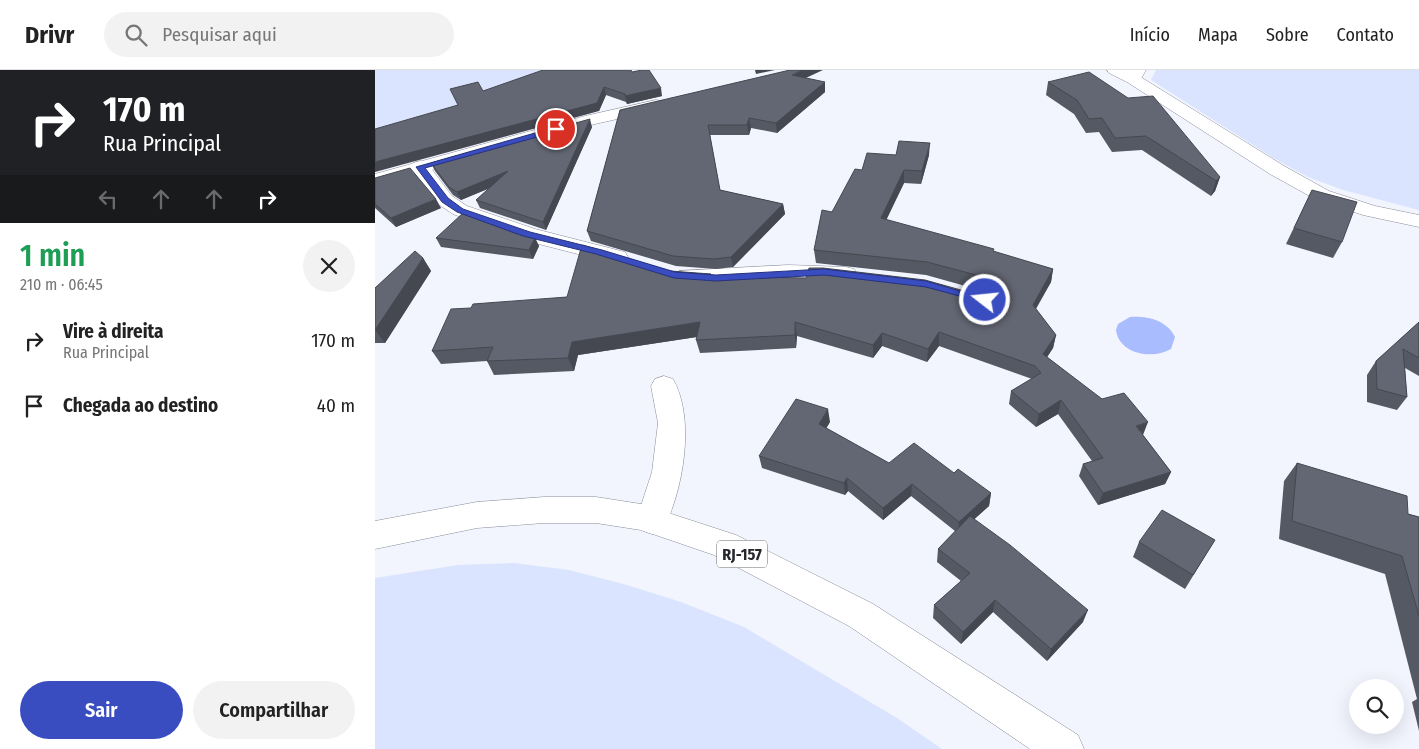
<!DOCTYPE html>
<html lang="pt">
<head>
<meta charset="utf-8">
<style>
	body { margin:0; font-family:"Fira Sans Condensed",sans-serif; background:#f2f2f2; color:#222; height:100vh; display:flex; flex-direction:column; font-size:19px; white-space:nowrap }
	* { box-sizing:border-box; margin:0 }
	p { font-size:16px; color:#767676 }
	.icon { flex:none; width:28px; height:28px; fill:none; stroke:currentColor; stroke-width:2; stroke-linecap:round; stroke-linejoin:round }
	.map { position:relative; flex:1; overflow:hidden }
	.drawer { display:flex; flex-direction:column; background:#fff; width:375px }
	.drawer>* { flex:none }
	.banner { background:#202124; color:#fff; overflow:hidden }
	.fabs { position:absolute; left:974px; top:609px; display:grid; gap:10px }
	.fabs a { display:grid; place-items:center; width:55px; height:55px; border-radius:50%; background:#fff; box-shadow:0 5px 20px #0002; font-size:25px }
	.pin { position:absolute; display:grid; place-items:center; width:42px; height:42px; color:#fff; margin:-21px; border:2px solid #fff; border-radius:50%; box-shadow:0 1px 5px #0007 }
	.me { position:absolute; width:55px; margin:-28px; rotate:286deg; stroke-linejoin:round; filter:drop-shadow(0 0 4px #0008) }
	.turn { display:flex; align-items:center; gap:18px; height:105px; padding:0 20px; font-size:22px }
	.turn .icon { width:65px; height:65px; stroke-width:2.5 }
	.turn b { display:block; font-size:35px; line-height:42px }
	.lanes { display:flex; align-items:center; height:48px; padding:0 20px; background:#0003; justify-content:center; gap:25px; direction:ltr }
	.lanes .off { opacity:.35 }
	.round { display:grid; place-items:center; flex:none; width:52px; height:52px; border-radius:26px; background:#f2f2f2 }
	.headline { display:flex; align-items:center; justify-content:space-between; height:85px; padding:0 20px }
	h1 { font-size:30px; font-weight:600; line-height:38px; color:#1e9e55 }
	.button { display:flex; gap:10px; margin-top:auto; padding:10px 20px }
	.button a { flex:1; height:58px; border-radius:30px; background:#3a4dc0; color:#fff; font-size:20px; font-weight:600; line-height:58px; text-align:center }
	.button a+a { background:#f2f2f2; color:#222 }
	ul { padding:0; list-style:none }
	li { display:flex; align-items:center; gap:15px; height:65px; padding:0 20px }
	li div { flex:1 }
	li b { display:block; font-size:19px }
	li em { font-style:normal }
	header { display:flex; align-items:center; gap:30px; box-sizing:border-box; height:70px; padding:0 25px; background:#fff; border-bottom:1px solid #e0e0e0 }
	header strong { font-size:24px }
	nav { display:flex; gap:28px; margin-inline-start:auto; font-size:18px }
	.search { width:350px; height:45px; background:#f2f2f2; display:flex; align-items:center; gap:12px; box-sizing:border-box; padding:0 18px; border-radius:28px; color:#767676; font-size:19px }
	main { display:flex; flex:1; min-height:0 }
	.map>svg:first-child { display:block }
	.green { fill:#dbe4fe }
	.water { fill:#a8bcfe }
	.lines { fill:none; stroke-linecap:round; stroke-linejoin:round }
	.street-casing { stroke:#898d99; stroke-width:1 }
	.secondary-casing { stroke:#898d99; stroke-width:1 }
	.primary-casing { stroke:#898d99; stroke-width:1 }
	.street { fill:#fff; fill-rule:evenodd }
	.secondary { fill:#fff; fill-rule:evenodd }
	.primary { fill:#fff; fill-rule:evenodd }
	.wall { fill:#555963 }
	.shaded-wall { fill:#454850 }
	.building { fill:#636773; stroke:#454850 }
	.route { fill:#3a4dc0; stroke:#26327d }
	.labels { text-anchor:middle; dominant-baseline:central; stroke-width:5; stroke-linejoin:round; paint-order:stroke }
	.shield { fill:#fff; stroke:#67686b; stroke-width:1 }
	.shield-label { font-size:16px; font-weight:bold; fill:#26272c }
</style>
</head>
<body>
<header>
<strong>Drivr</strong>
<div class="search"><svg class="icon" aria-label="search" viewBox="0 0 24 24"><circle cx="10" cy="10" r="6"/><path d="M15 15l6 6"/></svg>Pesquisar aqui</div>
<nav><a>Início</a><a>Mapa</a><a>Sobre</a><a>Contato</a></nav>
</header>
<main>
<section class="drawer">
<div class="banner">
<div class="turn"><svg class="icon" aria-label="right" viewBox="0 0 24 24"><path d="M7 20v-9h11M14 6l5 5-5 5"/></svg><div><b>170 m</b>Rua Principal</div></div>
<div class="lanes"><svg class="icon off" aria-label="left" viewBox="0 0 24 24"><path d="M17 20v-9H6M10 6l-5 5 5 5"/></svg><svg class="icon off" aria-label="ahead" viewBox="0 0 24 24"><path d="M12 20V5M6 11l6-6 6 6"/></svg><svg class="icon off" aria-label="ahead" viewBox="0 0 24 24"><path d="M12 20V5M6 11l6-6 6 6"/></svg><svg class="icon" aria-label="right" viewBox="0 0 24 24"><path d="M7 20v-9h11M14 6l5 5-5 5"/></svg></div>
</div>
<div class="headline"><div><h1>1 min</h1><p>210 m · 06:45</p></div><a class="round"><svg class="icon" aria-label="close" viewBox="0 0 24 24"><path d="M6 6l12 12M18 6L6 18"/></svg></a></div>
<ul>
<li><svg class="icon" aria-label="right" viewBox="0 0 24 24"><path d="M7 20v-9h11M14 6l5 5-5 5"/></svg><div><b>Vire à direita</b><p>Rua Principal</p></div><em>170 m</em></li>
<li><svg class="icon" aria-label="arrive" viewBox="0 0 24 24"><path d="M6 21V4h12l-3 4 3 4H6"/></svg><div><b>Chegada ao destino</b></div><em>40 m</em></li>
</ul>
<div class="button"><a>Sair</a><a>Compartilhar</a></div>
</section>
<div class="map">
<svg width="1044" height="679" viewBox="0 0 1044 679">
	<rect width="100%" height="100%" fill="#f2f5fd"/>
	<!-- green -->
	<g class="green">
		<path d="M0 0H245L0 65Z"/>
		<path d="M781 0H1044V140L968 120 933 107 898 88 776 10Z"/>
		<path d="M139 493 194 500 252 515 306 532 369 557 522 648 567 679H0V508L83 495Z"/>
	</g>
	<!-- water -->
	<path class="water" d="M755 247C773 246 791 250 800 267L796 279C777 290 744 284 741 260L743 254Z"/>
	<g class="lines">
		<!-- street casing -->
		<g class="street-casing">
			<g id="street">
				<path d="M758 4 764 6 909 96 954 121 1000 136 1044 145V157L988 145 940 129 895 104 752 12 750 9 752 6Z"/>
				<path d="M45 91 52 93 77 126 92 136 160 159 250 182 253 187 250 192 242 194 144 169 78 144 63 134 35 97 38 93Z"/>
				<path d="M413 195 471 197 479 199 482 204 479 209 471 211 413 209 328 214 304 211 301 206 304 201Z"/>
				<path d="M289 306 298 309C321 349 308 421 288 460L277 464 266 460 261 451 277 402 283 353 276 316 280 309Z"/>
			</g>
		</g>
		<!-- secondary casing -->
		<g class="secondary-casing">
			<g id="secondary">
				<path d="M732 0H771L764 12H752L734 3Z"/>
				<path d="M281 30 287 31 290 35 287 39 220 54 0 116V104L210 46Z"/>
			</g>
		</g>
		<!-- primary casing -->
		<g class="primary-casing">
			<path id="primary" d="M169 427H221L266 434 361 465 498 534 703 665 709 679H655L474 556 339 485 266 460 221 453H169L102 458 0 479V451L102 432Z"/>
		</g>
		<!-- street -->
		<use href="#street" class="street"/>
		<!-- secondary -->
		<use href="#secondary" class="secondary"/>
		<!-- primary -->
		<use href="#primary" class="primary"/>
	</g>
	<!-- wall -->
	<g class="wall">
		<path d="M257 2 287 26 252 34 251 32 231 25 224 41 83 35 108 21Z"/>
		<path d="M431 8 450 22 402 63 376 58 374 65H335L345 120 408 134 410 144 358 197 341 199 301 196 216 171 212 161 245 40Z"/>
		<path d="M673 12 845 107 840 121 836 126 767 80 737 82 724 62 711 63 699 44 671 25Z"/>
		<path d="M217 57 171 160 105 138 101 130 115 118 86 130 78 125 60 101 56 93Z"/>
		<path d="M521 85H554L546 114 529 113 511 150 678 199 676 212 661 239 681 265 678 278 672 287 768 365 796 402 790 414 723 435 704 406 708 394 717 391 683 344 661 357 634 334 636 321 657 309 564 276 552 292 507 276 498 288 422 266 421 278 325 283 321 270 322 267 203 285 199 301 119 305 112 291 66 294 57 281 96 238 192 227 295 201 336 204 337 206 611 227 619 224 551 205 441 193 439 180 457 142 487 100Z"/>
		<path d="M0 108 66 138 21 157 0 138Z"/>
		<path d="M937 120 967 172 958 188 911 174Z"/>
		<path d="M140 163 160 168 164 176 158 189 66 177 61 168Z"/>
		<path d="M48 188 56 201 10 273H0V218Z"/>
		<path d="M1044 252V306L1030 298 1032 327 1022 340 992 332V305L1001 291Z"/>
		<path d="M455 352 451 358 514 393 579 403 616 423 614 436 599 449 708 552 672 591 618 542 586 574 558 548 559 535 586 511 562 492 563 479 580 461 536 426 508 450 473 421 470 425 387 398 384 386Z"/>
		<path d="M922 393 1033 444 1044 447V661L1037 632 1042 629 1010 504 904 469 909 411Z"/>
		<path d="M840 470 810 519 758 487 764 472Z"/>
	</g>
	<!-- shaded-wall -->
	<g class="shaded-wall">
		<path d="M380 0H400L381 4Z"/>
		<path d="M427 0H448L418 14 417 5Z"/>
		<path d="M450 12V22L402 63 401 53Z"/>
		<path d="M229 17 231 25 224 41 0 102V92Z"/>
		<path d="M286 18 287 26 252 34 250 26Z"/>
		<path d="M374 48 376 58 374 65 372 55Z"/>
		<path d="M215 49 217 57 171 160 168 152Z"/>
		<path d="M555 73 554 85 546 114 547 101Z"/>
		<path d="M529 100V113L506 161V148Z"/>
		<path d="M133 101 136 109 86 130 82 122Z"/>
		<path d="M845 107 840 121 836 126 841 111Z"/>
		<path d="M61 129 66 138 21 157 16 148Z"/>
		<path d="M408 134 410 144 358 197 356 187Z"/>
		<path d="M160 168 164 176 158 189 154 180Z"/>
		<path d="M48 188 56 201 10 273 0 260Z"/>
		<path d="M678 199 676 212 655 248 658 235Z"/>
		<path d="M325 252 328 266 203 285 199 301 193 288 197 272Z"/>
		<path d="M420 252 422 266 421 278 420 265Z"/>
		<path d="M564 262V276L552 292 553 279Z"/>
		<path d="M507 263V276L498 288V275Z"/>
		<path d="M681 265 678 278 665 298 668 284Z"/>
		<path d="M686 330 683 344 661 357 664 344Z"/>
		<path d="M453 339 455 352 446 367 444 354Z"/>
		<path d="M773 352 768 365 761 356Z"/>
		<path d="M796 402 790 414 723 435 728 423Z"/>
		<path d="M472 408 473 421 470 425 469 413Z"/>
		<path d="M537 414 536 426 508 450V438Z"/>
		<path d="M616 423 614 436 583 464 584 452Z"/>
		<path d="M620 530 618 542 586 574 588 562Z"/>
		<path d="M713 540 708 552 672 591 676 579Z"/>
	</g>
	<!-- building -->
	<g class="building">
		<path d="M168 0H256L257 2 267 0H274L286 18 250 26V24L229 17 222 33 0 92V59L83 35 75 19 103 12 108 21Z"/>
		<path d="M415 0H427L417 5 450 12 401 53 374 48 372 55H333L345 120 408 134 356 187 339 189 298 186 212 161 245 40Z"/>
		<path d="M714 2 753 28 778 26 845 107 841 111 771 66 740 68 727 48 714 49 702 30 673 12Z"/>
		<path d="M215 49 168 152 101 130 133 101 82 122 74 117 56 93Z"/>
		<path d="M524 71 555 73 547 101 529 100 506 148 619 179 618 181 678 199 658 235 681 265 668 284 727 329 749 323 773 352 761 356 796 402 728 423 708 394 728 388 686 330 664 344 636 321 666 303 660 296 564 262 553 279 507 263 498 275 420 252V265L321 270 325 252 197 272 193 288 112 291 118 277 57 281 76 239 96 238 98 234 192 227 207 175 295 201 336 204 333 206 431 208 434 198H448L550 210 611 227 620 224 626 217 620 210 552 192 439 180 447 140 457 142 480 99 487 100 492 83 521 85Z"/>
		<path d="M35 98 61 129 16 148 0 134V108Z"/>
		<path d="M937 120 982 132 967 172 919 158Z"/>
		<path d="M88 143 140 163 160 168 154 180 61 168Z"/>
		<path d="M40 181 48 188 0 260V218Z"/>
		<path d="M1044 252V288L1028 279 1032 327 1002 319 1001 291Z"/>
		<path d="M421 329 453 339 444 354 514 393 539 373 579 403 583 399 616 423 584 452 537 414 508 438 472 408 469 413 384 386Z"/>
		<path d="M922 393 1032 426 1033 444 1044 447V546L1027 486 917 451Z"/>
		<path d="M787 440 840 470 818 505 764 472Z"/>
		<path d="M595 446 635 475 713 540 676 579 620 530 588 562 559 535 595 503 563 479Z"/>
	</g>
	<!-- route -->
	<path class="route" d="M181 57H184V61L50 98 73 128 88 139 155 162 227 180 300 202 341 205 449 199 551 211 615 230 610 233 551 217 449 205 341 211 299 208 221 184 148 166 82 142 67 132 41 97Z"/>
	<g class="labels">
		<!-- shield labels -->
		<rect class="shield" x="342" y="470.5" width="50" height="27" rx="4"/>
		<g class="shield-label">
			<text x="367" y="484">RJ-157</text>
		</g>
	</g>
</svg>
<div class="fabs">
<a><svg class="icon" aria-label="search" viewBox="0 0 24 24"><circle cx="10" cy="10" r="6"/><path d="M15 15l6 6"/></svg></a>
</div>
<div class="pin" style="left:181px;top:59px;background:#d93025"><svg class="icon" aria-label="arrive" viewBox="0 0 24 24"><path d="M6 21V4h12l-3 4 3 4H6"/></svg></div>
<svg class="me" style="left:610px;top:230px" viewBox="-20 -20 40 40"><circle r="17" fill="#3a4dc0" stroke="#fff" stroke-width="3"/><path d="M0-11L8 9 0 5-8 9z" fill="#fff"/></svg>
</div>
</main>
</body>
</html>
